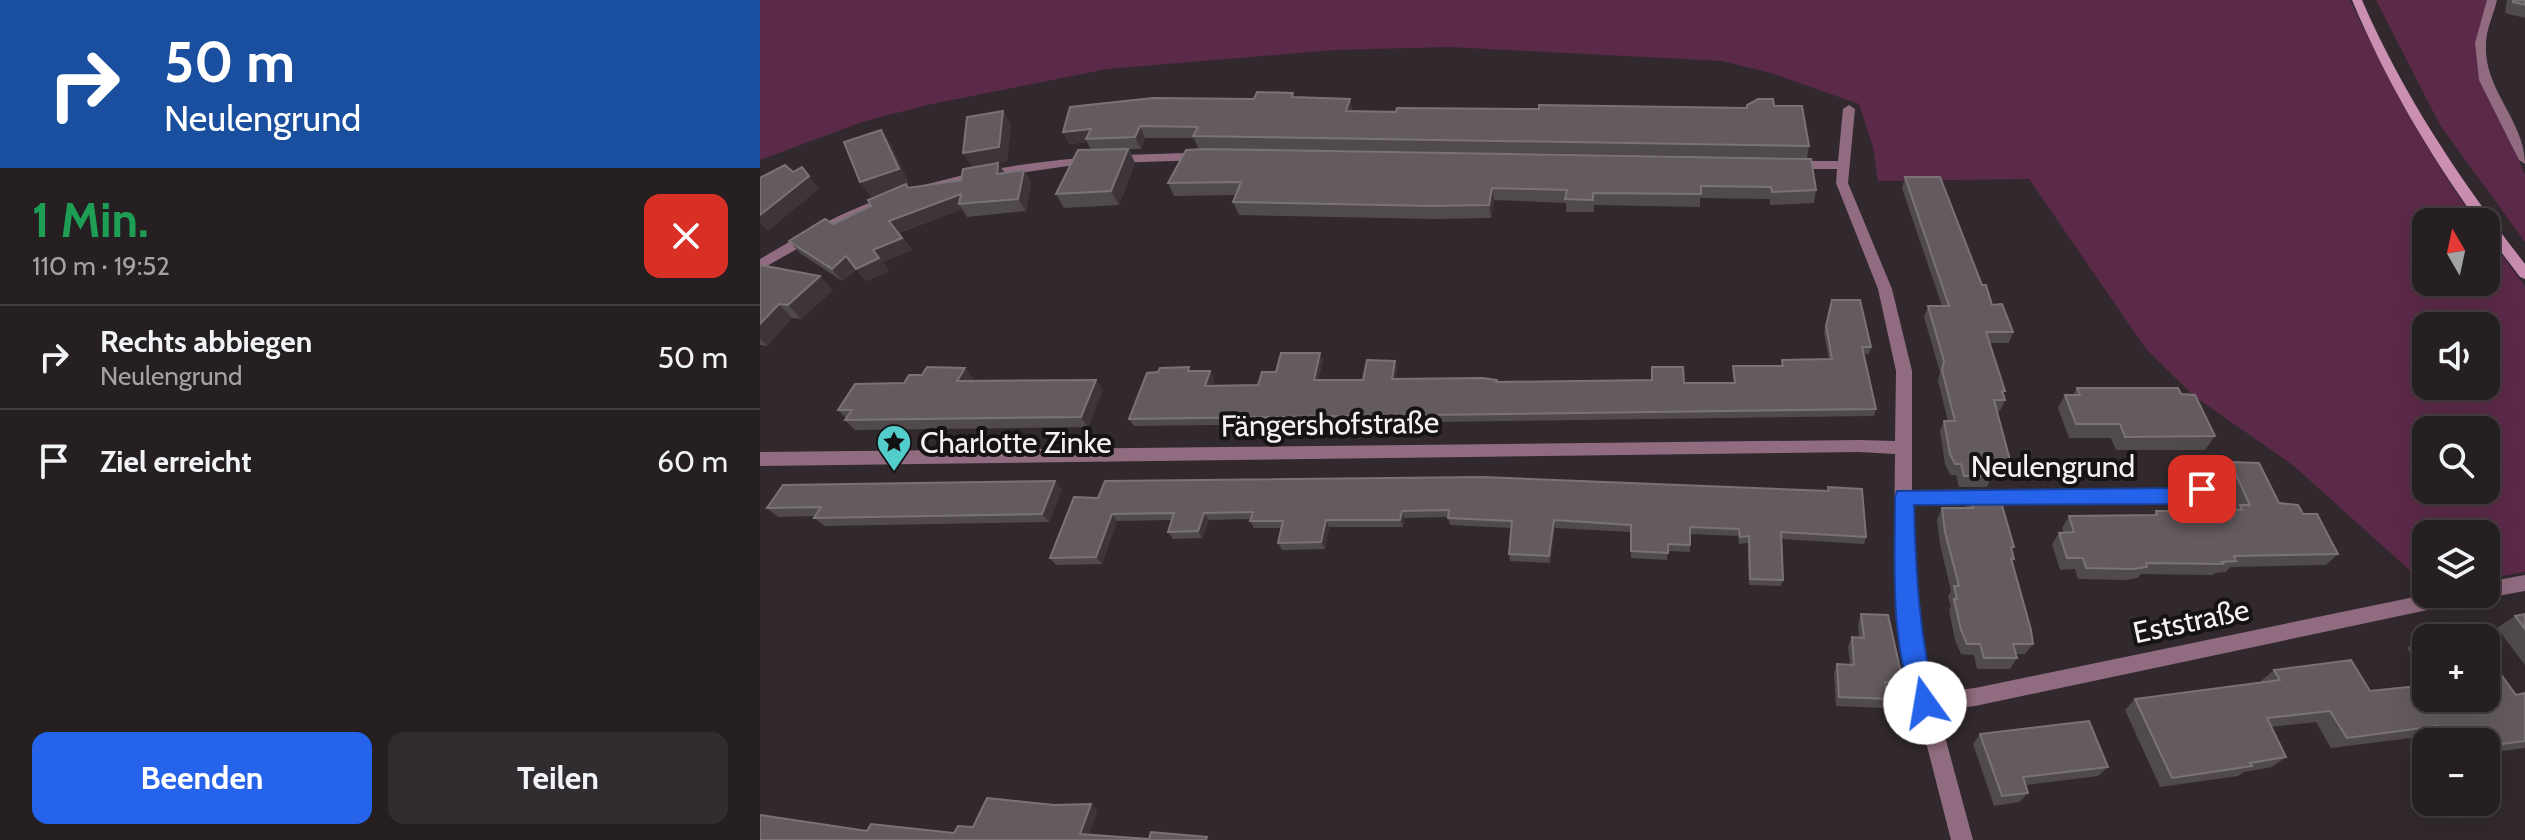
<!DOCTYPE html>
<html lang="de">
<head>
<meta charset="utf-8">
<style>
	body { margin:0; font-family:Cabin,sans-serif; background:#312c2f; color:#f1f3f6; height:100vh; display:flex; flex-direction:column; font-size:30px; white-space:nowrap }
	* { box-sizing:border-box; margin:0 }
	p { font-size:26px; color:#a3a2a5 }
	.icon { flex:none; width:44px; height:44px; fill:none; stroke:currentColor; stroke-width:2; stroke-linecap:round; stroke-linejoin:round }
	.map { position:relative; flex:1; overflow:hidden }
	.panel { display:flex; flex-direction:column; background:#251f22; width:760px }
	.panel>* { flex:none }
	.top-card { background:#1a4fa0; color:#fff; overflow:hidden }
	.needle { width:52px; rotate:351deg }
	.fabs { position:absolute; left:1652px; top:208px; display:grid; gap:16px }
	.fabs a { display:grid; place-items:center; width:88px; height:88px; border-radius:16px; background:#251f22; box-shadow:0 8px 32px #0002,0 0 0 2px #423d40; font-size:40px }
	.pin { position:absolute; display:grid; place-items:center; width:68px; height:68px; color:#fff; margin:-34px; border-radius:16px; box-shadow:0 4px 12px #0006 }
	.me { position:absolute; width:88px; margin:-44px; rotate:347deg; stroke-linejoin:round; filter:drop-shadow(0 0 6px #0008) }
	.turn { display:flex; align-items:center; gap:28px; height:168px; padding:0 32px; font-size:36px }
	.turn .icon { width:104px; height:104px; stroke-width:2.5 }
	.turn b { display:block; font-size:56px; line-height:68px }
	.round { display:grid; place-items:center; flex:none; width:84px; height:84px; border-radius:16px; background:#312c2f }
	.overview { display:flex; align-items:center; justify-content:space-between; height:136px; padding:0 32px }
	h1 { font-size:48px; font-weight:700; line-height:60px; color:#1e9e55 }
	.cta { display:flex; gap:16px; margin-top:auto; padding:16px 32px }
	.cta a { flex:1; height:92px; border-radius:16px; background:#2563eb; color:#fff; font-size:32px; font-weight:700; line-height:92px; text-align:center }
	.cta a+a { background:#312c2f; color:#f1f3f6 }
	ul { padding:0; list-style:none }
	li { display:flex; align-items:center; gap:24px; height:104px; padding:0 32px; border-top:2px solid #423d40 }
	li div { flex:1 }
	li b { display:block; font-size:30px }
	li em { font-style:normal }
	main { display:flex; flex:1; min-height:0 }
	.map>svg:first-child { display:block }
	.green { fill:#5c2a49; fill-rule:evenodd }
	.lines { fill:none; stroke-linecap:round; stroke-linejoin:round }
	.minor { fill:#916c80; fill-rule:evenodd }
	.secondary { fill:#cb8fb1; fill-rule:evenodd }
	.wall { fill:#514a4d }
	.shaded-wall { fill:#3d3539 }
	.building { fill:#635b5f; stroke:#7a7376; stroke-width:2 }
	.route { fill:#2563eb; stroke:#184099; stroke-width:2 }
	.labels { text-anchor:middle; dominant-baseline:central; stroke-width:8; stroke-linejoin:round; paint-order:stroke }
	.street-label { font-size:30px; fill:#f5f0f3; stroke:#161315 }
	.poi-label { font-size:30px; fill:#f5f0f3; stroke:#161315; text-anchor:start }
</style>
</head>
<body>
<main>
<section class="panel">
<div class="top-card">
<div class="turn"><svg class="icon" aria-label="right" viewBox="0 0 24 24"><path d="M7 20v-9h11M14 6l5 5-5 5"/></svg><div><b>50 m</b>Neulengrund</div></div>
</div>
<div class="overview"><div><h1>1 Min.</h1><p>110 m · 19:52</p></div><a class="round" style="background:#d93025;color:#fff"><svg class="icon" aria-label="close" viewBox="0 0 24 24"><path d="M6 6l12 12M18 6L6 18"/></svg></a></div>
<ul>
<li><svg class="icon" aria-label="right" viewBox="0 0 24 24"><path d="M7 20v-9h11M14 6l5 5-5 5"/></svg><div><b>Rechts abbiegen</b><p>Neulengrund</p></div><em>50 m</em></li>
<li><svg class="icon" aria-label="arrive" viewBox="0 0 24 24"><path d="M6 21V4h12l-3 4 3 4H6"/></svg><div><b>Ziel erreicht</b></div><em>60 m</em></li>
</ul>
<div class="cta"><a>Beenden</a><a>Teilen</a></div>
</section>
<div class="map">
<svg width="1765" height="840" viewBox="0 0 1765 840">
	<rect width="100%" height="100%" fill="#31292d"/>
	<!-- green -->
	<g class="green">
		<path d="M0 0H1590C1629 82 1664 148 1717 222H1666V282H1726V234L1765 286V572L1726 579V534H1666V585L1534 466 1434 396 1386 349 1269 179 1118 181 1113 147 1099 104 1011 73 962 61 689 47 575 50 347 69 167 105 102 122 0 160ZM1666 326H1726V386H1666ZM1666 430H1726V490H1666Z"/>
		<path d="M1616 0H1728L1717 42 1741 119 1765 175V242L1680 125Z"/>
	</g>
	<g class="lines">
		<!-- minor -->
		<g class="minor">
			<path d="M1727 0H1737C1734 13 1726 30 1726 44 1723 89 1765 121 1765 164L1759 160 1719 80 1715 43Z"/>
			<path d="M1089 105 1095 109 1088 183 1132 289 1152 371V490L1415 489 1442 482 1448 484 1450 489 1448 494 1415 503 1152 504C1152 568 1157 631 1173 693L1215 688 1669 594H1718L1715 600 1215 706 1178 711 1213 840H1191L1142 648 1134 542 1135 454 1099 452 0 466V452L1099 440 1135 441 1136 371 1118 289 1076 183 1077 169H1032L1026 165 1032 161H1078L1083 109Z"/>
			<path d="M441 153 445 154V160L322 164 212 180 163 193 110 212 58 237 0 270V259C34 239 67 220 104 205 213 163 325 154 441 153Z"/>
			<path d="M1765 575V591L1726 598 1719 594H1726V582Z"/>
		</g>
		<!-- secondary -->
		<path class="secondary" d="M1592 0H1602C1644 97 1701 181 1765 264V279L1760 277 1726 232V222H1718C1668 152 1625 79 1592 0Z"/>
	</g>
	<!-- wall -->
	<g class="wall">
		<path d="M1747 0H1765V18L1745 13Z"/>
		<path d="M535 98 593 111 987 108 1014 106 1049 146 1047 158 438 148 434 138H385L381 149H369L375 163 359 205 304 208 296 194 331 150 327 142 309 144 303 132 494 99Z"/>
		<path d="M243 111 251 125 247 161 238 163 245 173 264 170 271 182 266 211 207 217 202 209 139 233 152 250 123 262 129 271 106 281 96 269 82 281 40 253 29 241 73 224 149 188 201 180 212 167Z"/>
		<path d="M426 150 1056 190 1054 203 1010 205V199L940 198V207L834 205V212H806V203L734 200 731 218 675 219 479 215 473 202 476 195 414 196 408 183Z"/>
		<path d="M1145 177 1222 285 1232 305 1253 332 1249 343H1229L1245 391 1243 394 1245 400 1240 411H1237L1251 464 1246 475H1232L1227 487H1199L1196 475H1190L1185 464 1180 431 1184 421H1188L1178 381 1180 372 1164 317 1168 306H1182L1142 188Z"/>
		<path d="M0 265 73 290 41 319 32 318 7 346 0 345Z"/>
		<path d="M1072 300 1111 347 1109 354H1103L1116 409 1114 416 374 426 369 419 398 372 450 371 454 379 452 386 498 385 516 372 563 360 558 380H603L637 368 635 379 737 380V382L974 383 973 366H1021L1022 360 1069 359 1064 333Z"/>
		<path d="M205 368 213 378 211 381 343 389 328 427 95 430 85 420 86 418 78 410 162 375Z"/>
		<path d="M1317 388 1421 394 1455 436 1445 450H1356L1351 438H1309L1298 408 1305 395H1313Z"/>
		<path d="M1470 462 1519 503 1543 514 1578 554 1566 565 1470 567 1466 572 1455 573 1453 575 1381 574 1378 578 1365 580 1318 579 1315 569 1300 570 1292 544 1299 533H1304L1302 528 1309 516 1393 515 1396 511H1407L1409 508 1476 509 1461 474Z"/>
		<path d="M1068 487 1106 537 1104 544 1022 539 1023 580 1021 586 989 585 988 543 979 544 978 536 930 534V552L908 551 907 560 871 558V532L795 528 790 563 750 561 749 554 752 528 690 525 688 517 644 518 643 527H569L565 549 522 550 518 543 522 528H494L490 521 491 519 449 520 442 538 413 539 408 532 412 520 357 521 342 564 296 565 290 558 338 498 1067 491Z"/>
		<path d="M302 489 289 522 65 526 54 518 55 516 18 517 7 508Z"/>
		<path d="M1210 495 1254 547 1252 550 1254 559 1252 562 1273 644 1265 654H1256L1257 658 1250 669H1217L1214 655 1201 654 1195 640 1189 610 1191 606 1188 597 1191 591 1180 544 1177 520 1182 508H1205Z"/>
		<path d="M1101 614 1143 682 1138 691H1126L1127 699 1123 708 1076 706 1074 673 1077 664H1090L1088 647 1092 637 1099 638 1098 624Z"/>
		<path d="M1765 614V665L1737 628 1755 616Z"/>
		<path d="M1663 636 1666 638V677L1647 648Z"/>
		<path d="M1514 670 1610 691 1756 695 1765 693V748L1726 753V742H1666V747L1659 737 1571 748 1556 722 1511 727 1526 757 1512 767 1484 772 1478 776 1400 787 1365 710 1375 699 1502 683 1501 681Z"/>
		<path d="M1220 734 1348 767 1338 776 1266 785 1268 793 1259 802 1234 806 1213 744Z"/>
	</g>
	<!-- shaded-wall -->
	<g class="shaded-wall">
		<path d="M590 99 593 111H586Z"/>
		<path d="M243 111 251 125 247 161 212 167 203 153Z"/>
		<path d="M380 126 385 138 381 149 375 137Z"/>
		<path d="M331 129 326 139 327 142 309 144 303 132Z"/>
		<path d="M121 130 131 144 149 183 111 197 100 182Z"/>
		<path d="M368 149 375 163 359 205 351 191Z"/>
		<path d="M238 163 246 175 237 174Z"/>
		<path d="M42 167 59 189 8 231 0 223V215Z"/>
		<path d="M264 170 271 182 266 211 258 199Z"/>
		<path d="M732 188 734 200 731 218 729 205Z"/>
		<path d="M201 194 199 204 202 209 138 233 129 221Z"/>
		<path d="M142 238 152 250 123 262 129 271 106 281 96 269 113 250Z"/>
		<path d="M86 256 96 268 82 281 72 269Z"/>
		<path d="M60 276 73 290 41 319 28 305Z"/>
		<path d="M19 304 32 318 7 346 0 339V324Z"/>
		<path d="M560 353 563 360 556 387 554 380Z"/>
		<path d="M635 361 637 368 634 387 632 379Z"/>
		<path d="M205 368 213 378 205 391 197 381Z"/>
		<path d="M450 371 454 379 449 393 445 386Z"/>
		<path d="M336 380 343 389 328 427 321 417Z"/>
		<path d="M295 481 302 489 289 522 282 514Z"/>
		<path d="M642 511 644 518 643 527 640 520Z"/>
		<path d="M444 513 449 520 442 538 438 531Z"/>
		<path d="M352 514 357 521 342 564 336 557Z"/>
		<path d="M566 520 569 527 565 549 561 542Z"/>
		<path d="M794 520 795 528 790 563 789 556Z"/>
		<path d="M331 804 338 810 327 839 320 834Z"/>
	</g>
	<!-- building -->
	<g class="building">
		<path d="M1753 0H1765V5L1753 2Z"/>
		<path d="M497 92 533 93 532 97 590 99 586 111 636 112 637 108 779 109V105L987 108V105L998 99H1013L1014 106H1042L1049 146 433 136 438 127 380 126 375 137 326 139 331 129 303 132 310 107 393 98 494 99Z"/>
		<path d="M243 111 239 147 203 153 207 117Z"/>
		<path d="M121 130 139 169 100 182 84 142Z"/>
		<path d="M368 149 351 191 296 194 318 150Z"/>
		<path d="M445 149 1051 159 1056 190 1012 192 1011 187 941 186V194L833 193V200L805 199 807 190 732 188 729 205 672 206 473 202 481 182 408 183 426 150Z"/>
		<path d="M238 163 237 174 264 170 258 199 199 204 201 194 129 221 142 238 113 250 119 258 96 269 86 256 72 269 29 241 65 219 73 224 111 206 108 200 146 184 148 188 201 180 203 169Z"/>
		<path d="M25 165 33 172 42 167 49 176 0 215V178Z"/>
		<path d="M1145 177H1180L1222 285H1226L1232 305 1242 304 1253 332H1226L1245 391H1242L1245 400H1234L1251 464H1230L1232 476H1204L1201 464H1195L1190 454 1184 421H1195L1182 370 1184 361 1168 306H1189Z"/>
		<path d="M0 265 60 276 28 305 19 304 0 324Z"/>
		<path d="M1072 300H1100L1111 347H1102L1116 409 369 419 387 373 398 372 400 368 429 367 428 371H450L445 386 498 385 502 372H516L521 353H560L554 380H603L607 360 635 361 632 379 723 378 737 380 736 382 892 380V367H923L924 383H975L973 366H1023L1022 360 1072 359 1066 326Z"/>
		<path d="M167 367 205 368 197 381 336 380 321 417 85 420 92 410H78L95 384 144 383 149 375H162Z"/>
		<path d="M1317 388H1418L1421 394 1435 395 1455 436 1365 437 1360 424H1316L1305 395H1320Z"/>
		<path d="M1470 462 1499 463 1519 503 1538 505 1543 514H1557L1578 554 1474 556 1476 561 1462 562 1463 564 1386 563 1387 567 1373 569 1326 568 1323 558H1307L1299 533 1314 532 1309 516 1397 515 1396 511H1410L1409 508 1482 510 1480 505H1490Z"/>
		<path d="M723 477 1069 491 1068 487 1102 489 1106 537 1021 532 1023 580 990 579 989 536 980 537 979 529 930 527V545L908 544V553L871 551V525L794 520 789 556 749 554 752 521 688 518 689 510 642 511 640 520H566L561 542 518 543 523 521H490L493 512 444 513 438 531 408 532 414 513 352 514 336 557 290 558 314 497 338 498 345 481Z"/>
		<path d="M295 481 282 514 54 518 61 507 7 508 23 485Z"/>
		<path d="M1210 495H1239L1254 547H1251L1254 559 1251 558 1271 630 1273 644H1253L1257 658H1224L1220 644H1207L1201 630 1194 599H1197L1194 586H1199L1185 532 1182 508H1213Z"/>
		<path d="M1101 614 1128 615 1143 682H1125L1127 699 1079 697 1077 664 1094 665 1092 637 1104 638Z"/>
		<path d="M1765 614V629L1755 616Z"/>
		<path d="M1710 631 1715 638H1666V641L1663 636Z"/>
		<path d="M1726 654 1756 695 1765 693V741L1726 746V742H1687L1677 726 1587 738 1570 711 1507 718 1526 757 1490 763 1492 766 1412 778 1375 699 1520 680 1514 670 1591 660 1610 691 1666 685V698H1726Z"/>
		<path d="M1329 721 1348 767 1263 777 1268 793 1242 796 1220 734Z"/>
		<path d="M227 798 294 805 331 804 320 834 389 839 391 832 447 837 446 840H0V815L107 831 111 824 194 833 198 826 213 827Z"/>
	</g>
	<!-- route -->
	<path class="route" d="M1442 481 1448 483 1451 489 1448 494 1415 504 1154 505C1156 576 1159 633 1176 703L1173 711 1165 714 1157 711C1129 646 1135 566 1135 497L1137 491 1415 488Z"/>
	<!-- icons -->
	<defs>
		<g id="sight-pin" transform="scale(1.8)"><path d="M0 17L-7.5 6A9.5 9.5 0 1 1 7.5 6Z" fill="#52cdcc" stroke="#161315"/><path d="M0-6L1.8-2.2L6-1.7L2.9 1.2L3.7 5.4L0 3.3L-3.7 5.4L-2.9 1.2L-6-1.7L-1.8-2.2Z" fill="#111"/></g>
	</defs>
	<g fill-rule="evenodd">
		<use href="#sight-pin" x="134" y="442"/>
	</g>
	<g class="labels">
		<!-- street labels -->
		<g class="street-label">
			<text transform="translate(570 424) rotate(-1)">Fängershofstraße</text>
			<text x="1293" y="466">Neulengrund</text>
			<text transform="translate(1431 621) rotate(-12)">Eststraße</text>
		</g>
		<!-- poi labels -->
		<g class="poi-label">
			<text x="160" y="442">Charlotte Zinke</text>
		</g>
	</g>
</svg>
<div class="fabs">
<a><svg class="needle" viewBox="-14 -14 28 28"><path d="M0-13l5 13h-10z" fill="#e53935"/><path d="M0 13l5-13h-10z" fill="#a3a2a5"/></svg></a>
<a><svg class="icon" aria-label="sound" viewBox="0 0 24 24"><path d="M4 9h4l5-4v14l-5-4H4zM17 9q2 3 0 6"/></svg></a>
<a><svg class="icon" aria-label="search" viewBox="0 0 24 24"><circle cx="10" cy="10" r="6"/><path d="M15 15l6 6"/></svg></a>
<a><svg class="icon" aria-label="layers" viewBox="0 0 24 24"><path d="M12 4l9 5-9 5-9-5zM3 14l9 5 9-5"/></svg></a>
<a>+</a>
<a>−</a>
</div>
<div class="pin" style="left:1442px;top:489px;background:#d93025"><svg class="icon" aria-label="arrive" viewBox="0 0 24 24"><path d="M6 21V4h12l-3 4 3 4H6"/></svg></div>
<svg class="me" style="left:1165px;top:703px" viewBox="-20 -20 40 40"><circle r="19" fill="#fff"/><path d="M0-13L10 11 0 6-10 11z" fill="#2563eb"/></svg>
</div>
</main>
</body>
</html>
